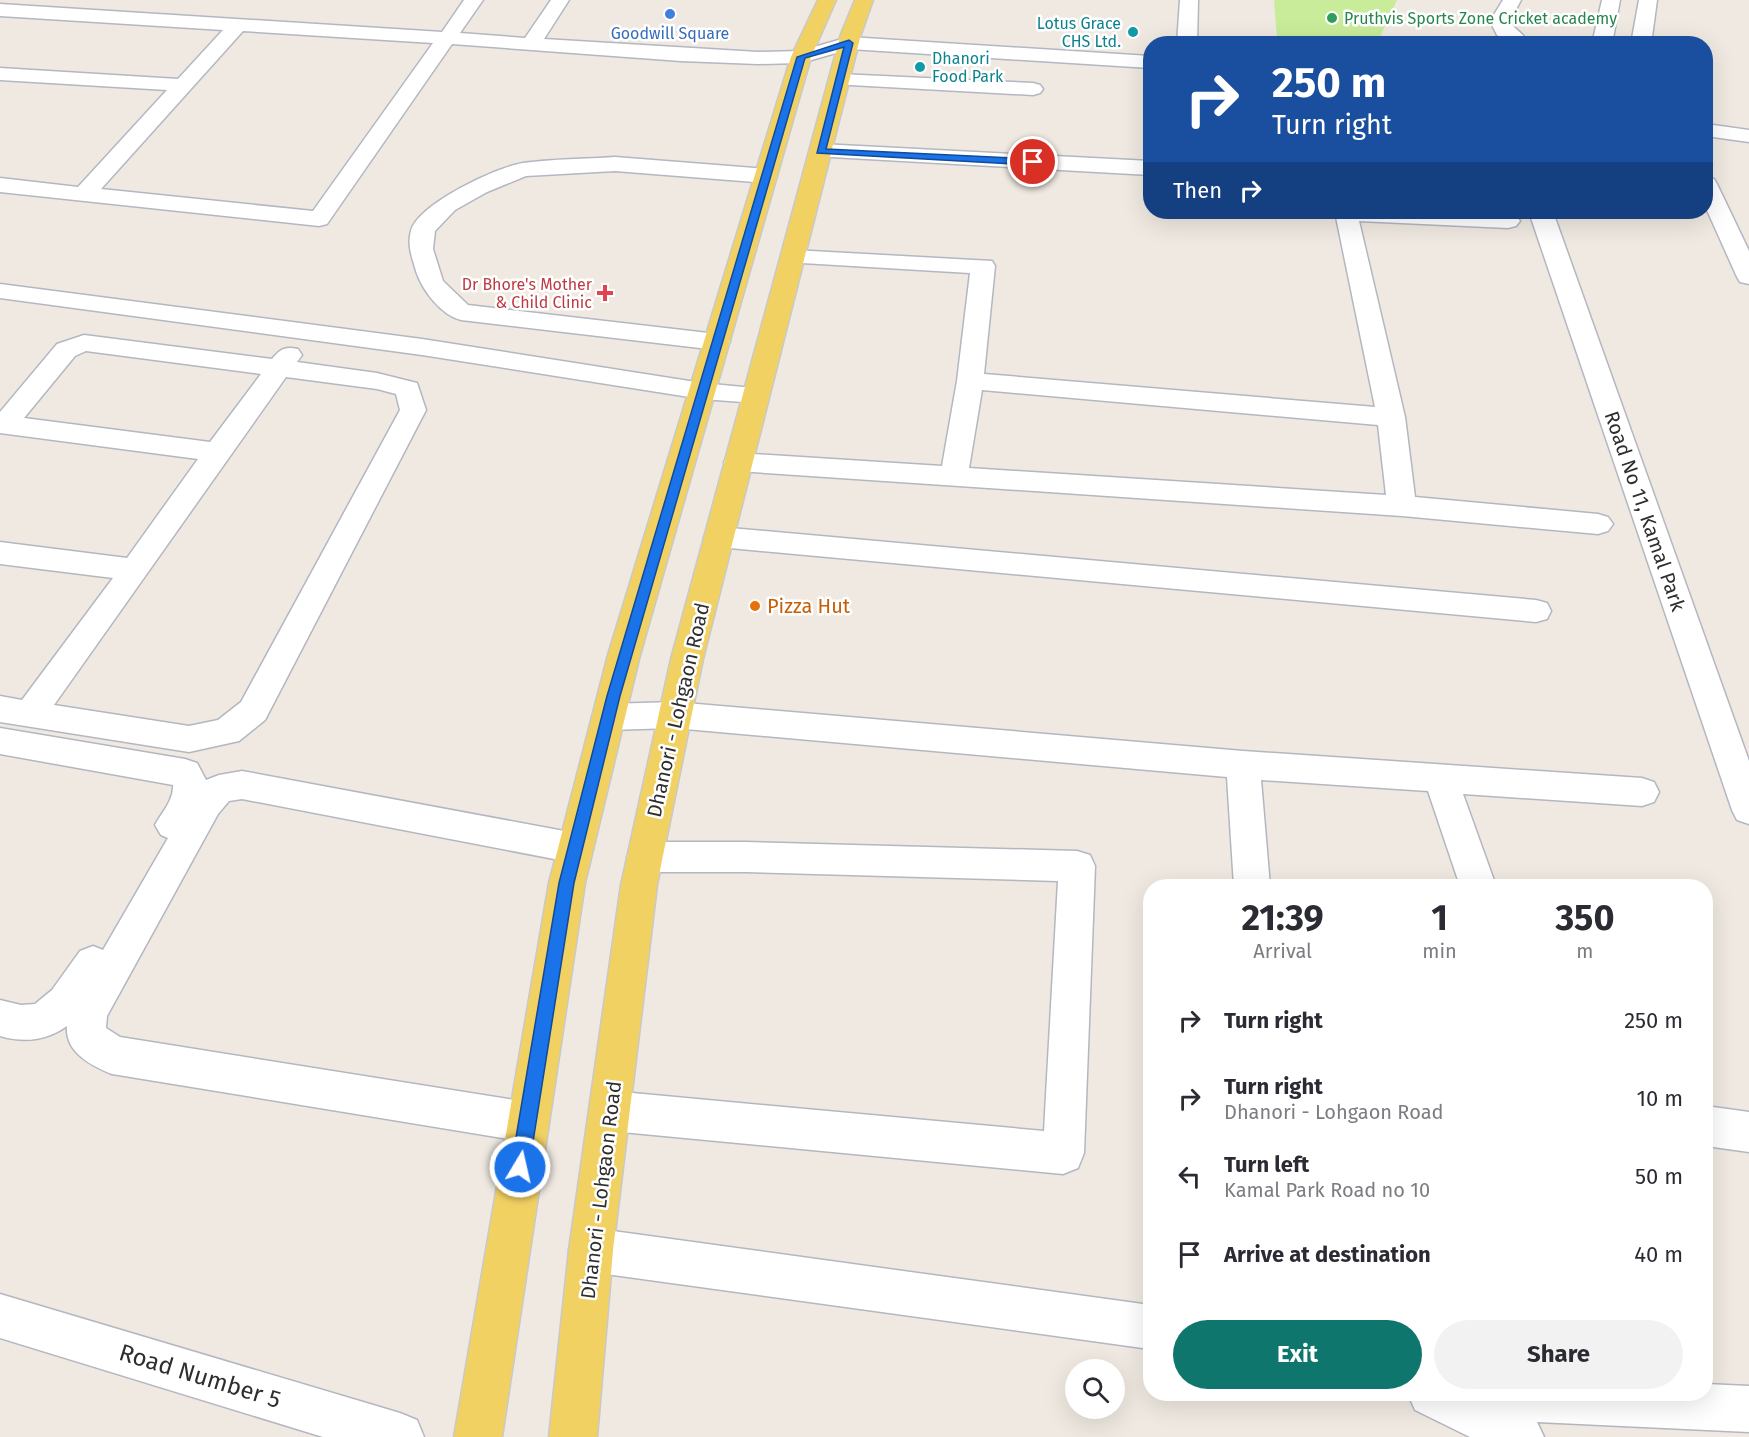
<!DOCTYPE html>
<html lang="en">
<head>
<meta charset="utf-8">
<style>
	body { margin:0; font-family:"Fira Sans",sans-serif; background:#f2f2f3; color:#2b2b33; height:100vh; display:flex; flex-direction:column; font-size:22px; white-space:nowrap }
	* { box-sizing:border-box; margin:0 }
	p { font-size:20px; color:#7c7c81 }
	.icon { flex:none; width:33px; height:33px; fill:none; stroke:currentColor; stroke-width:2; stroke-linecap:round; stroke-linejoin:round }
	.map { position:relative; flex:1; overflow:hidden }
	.drawer { position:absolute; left:1143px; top:879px; width:570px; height:522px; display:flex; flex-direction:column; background:#fff; border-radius:24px; box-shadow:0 6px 24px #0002 }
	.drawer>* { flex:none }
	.top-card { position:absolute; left:1143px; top:36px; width:570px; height:183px; border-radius:24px; box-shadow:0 6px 24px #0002; background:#1a4fa0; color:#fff; overflow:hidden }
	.controls { position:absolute; left:1065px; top:1359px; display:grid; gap:12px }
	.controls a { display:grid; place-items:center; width:60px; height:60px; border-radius:50%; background:#fff; box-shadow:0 6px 24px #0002; font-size:30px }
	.pin { position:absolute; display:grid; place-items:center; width:51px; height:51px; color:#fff; margin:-26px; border:3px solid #fff; border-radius:50%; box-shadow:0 2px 6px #0007 }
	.me { position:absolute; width:66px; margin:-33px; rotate:9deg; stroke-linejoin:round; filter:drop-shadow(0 0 4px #0008) }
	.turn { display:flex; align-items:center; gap:21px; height:126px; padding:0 30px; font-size:27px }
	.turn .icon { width:78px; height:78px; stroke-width:2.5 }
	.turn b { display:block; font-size:42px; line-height:51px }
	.then { display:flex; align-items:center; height:57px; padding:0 30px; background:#0003; gap:12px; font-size:22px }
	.eta { display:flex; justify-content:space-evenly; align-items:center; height:102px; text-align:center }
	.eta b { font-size:36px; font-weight:700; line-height:42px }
	.button { display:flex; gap:12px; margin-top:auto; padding:12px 30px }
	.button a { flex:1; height:69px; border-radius:36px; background:#0f766e; color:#fff; font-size:24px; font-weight:700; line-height:69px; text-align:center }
	.button a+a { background:#f2f2f3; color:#2b2b33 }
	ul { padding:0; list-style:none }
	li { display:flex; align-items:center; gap:18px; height:78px; padding:0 30px }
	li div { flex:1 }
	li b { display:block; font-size:22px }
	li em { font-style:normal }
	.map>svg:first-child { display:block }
	.pitch { fill:#c9ec9a }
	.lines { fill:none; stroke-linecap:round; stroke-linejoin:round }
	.minor-casing { stroke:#b4b7c1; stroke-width:3 }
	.major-casing { stroke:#c9c9c9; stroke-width:3 }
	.minor { fill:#fff; fill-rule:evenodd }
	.major { fill:#f2d163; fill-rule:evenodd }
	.route { fill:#1a73e8; stroke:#114b97; stroke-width:1.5 }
	.shop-dot { fill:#3f7fe0; stroke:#fff; stroke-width:2 }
	.leisure-dot { fill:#2e9e5b; stroke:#fff; stroke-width:2 }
	.culture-dot { fill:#0f9aa8; stroke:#fff; stroke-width:2 }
	.health-dot { fill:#e0444e; stroke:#fff; stroke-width:2 }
	.food-dot { fill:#e8710a; stroke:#fff; stroke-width:2 }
	.labels { text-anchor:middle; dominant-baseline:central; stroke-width:5; stroke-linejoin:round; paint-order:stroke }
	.far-leisure-label { font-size:16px; fill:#27864d; stroke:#fff; text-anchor:start }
	.far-culture-label { font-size:16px; fill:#0d838f; stroke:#fff; text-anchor:end }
	.far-shop-label { font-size:16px; fill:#366cbe; stroke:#fff }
	.far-health-label { font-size:16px; fill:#be3a42; stroke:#fff; text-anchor:end }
	.street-label { font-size:20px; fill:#2e2e2e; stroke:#fff }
	.food-label { font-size:20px; fill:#c56008; stroke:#fff; text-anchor:start }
	.near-street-label { font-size:24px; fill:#2e2e2e; stroke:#fff }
</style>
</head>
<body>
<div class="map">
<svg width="1749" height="1437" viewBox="0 0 1749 1437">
	<rect width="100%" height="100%" fill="#efe9e1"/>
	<!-- pitch -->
	<path class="pitch" d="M1274 0H1397L1377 43H1321L1277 37Z"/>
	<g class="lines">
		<!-- minor casing -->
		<g class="minor-casing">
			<g id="minor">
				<path d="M464 0H483L460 33 525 38 551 0H569L544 39 758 52 800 51 849 37 1150 56V68L850 49 801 63 758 64 681 61 452 44 327 224 319 226 0 192V178L78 187 167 90 0 80V68L178 79 223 30 0 16V4L442 32ZM243 31 433 43 313 211 101 189Z"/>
				<path d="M1180 0H1198L1197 44H1177Z"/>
				<path d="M1503 0H1521L1510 21C1513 30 1527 34 1527 44H1507L1497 35 1490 21Z"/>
				<path d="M1602 0H1620L1612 44H1592Z"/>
				<path d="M1639 0H1657L1651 44H1631Z"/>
				<path d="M839 74 1033 83 1040 85 1043 89 1040 93 1033 95 832 84 829 80 832 76Z"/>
				<path d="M1706 124 1749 130V142L1706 136Z"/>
				<path d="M821 144 1150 161V175L813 156 810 151 813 146Z"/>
				<path d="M615 157 766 169 774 171 777 176 774 181 766 183 615 171 526 176 487 192 455 210 435 231 433 249 443 281 468 305 717 334 726 336 730 342 726 348 717 350 461 320C441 315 422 290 416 271 412 257 407 245 411 231 418 204 497 167 523 163 553 159 585 159 615 157Z"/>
				<path d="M1706 177 1714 179 1717 184 1749 251V284L1740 282 1737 277 1706 208Z"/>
				<path d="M1335 212H1456L1516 216 1520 221 1516 226 1508 228 1359 221 1405 417 1415 497 1598 514 1608 517 1613 524 1608 531 1598 534 1402 516 738 471 728 469 724 462 728 455 738 453 942 466 957 381 970 273 785 262 781 257 785 252 793 250 992 261 995 266 984 374 1375 407ZM982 390 1378 425 1386 495 969 468Z"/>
				<path d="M1529 212H1553L1749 761V824L1737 820 1732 810Z"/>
				<path d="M0 284 422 339 702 383 765 389 769 395 765 401 756 403 702 399 422 355 0 298Z"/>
				<path d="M84 335 272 359C280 349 285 346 298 349L302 355 297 362 377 373 417 383 426 410 265 720 239 741 189 752 0 722V696L22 700 113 578 0 564V542L127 558 198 459 0 433V412L57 344ZM86 351 261 374 210 442 24 418 75 356ZM286 377 377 389 396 394 400 410 241 702 218 720 189 726 54 705Z"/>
				<path d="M719 527 1536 600 1547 603 1551 611 1547 619 1536 622 719 547 709 544 704 537 709 530Z"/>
				<path d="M674 702 1243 751 1642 778 1654 782 1659 792 1654 802 1642 806 1463 794 1496 886H1460L1428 791 1261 780 1270 886H1234L1227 777 674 728 608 730 596 726 592 717 596 708 608 704Z"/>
				<path d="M0 728 185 759 197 763 206 780 219 775 242 771 575 833 588 837 593 848 588 859 575 863 242 799 229 801 218 814 107 1016 106 1028 120 1037 527 1102 541 1108 547 1122 541 1136 527 1142 112 1074C90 1065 65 1052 67 1026 46 1041 24 1043 0 1036V1000L21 1005 35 1004 52 990 80 951 93 946 103 950 168 838 161 835 155 825C162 812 174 800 173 785L0 754Z"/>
				<path d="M645 842H746L1077 851 1090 855 1095 866 1084 1153 1078 1168 1063 1174 611 1131 597 1125 591 1111 597 1097 611 1091 1044 1131 1058 881 746 872H645L632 868 627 857 632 846Z"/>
				<path d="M1706 1106 1749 1112V1152L1706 1146Z"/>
				<path d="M591 1228 1150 1305V1349L591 1272 576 1265 569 1250 576 1235Z"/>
				<path d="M0 1294 400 1413 417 1420 424 1437H323L0 1338Z"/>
				<path d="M1706 1384 1749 1386V1432L1537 1422 1544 1437H1470L1415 1410 1408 1394H1706Z"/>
			</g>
		</g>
		<!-- major casing -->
		<g class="major-casing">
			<g id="major">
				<path d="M818 0H836L811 57 640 655 585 883 502 1437H454L549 883 608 655 791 57Z"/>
				<path d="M855 0H873L861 34 703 659 657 885 613 1250 597 1437H549L569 1250 621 885 671 659 841 34Z"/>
			</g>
		</g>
		<!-- minor -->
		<use href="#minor" class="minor"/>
		<!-- major -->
		<use href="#major" class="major"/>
	</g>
	<!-- route -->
	<path class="route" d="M849 40 853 43 826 149 1033 159 1037 162 1033 165 817 153 844 47 805 58 620 696 574 883 529 1167 526 1173 520 1175 514 1173 511 1167 559 883 607 696 797 57Z"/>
	<!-- markers -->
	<circle class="shop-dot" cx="670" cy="14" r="6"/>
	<circle class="leisure-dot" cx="1332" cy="18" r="6"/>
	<g class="culture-dot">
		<circle cx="1133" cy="32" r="6"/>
		<circle cx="920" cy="67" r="6"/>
	</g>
	<path class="health-dot" d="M602 284h6v6h6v6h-6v6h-6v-6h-6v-6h6z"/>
	<circle class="food-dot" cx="755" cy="606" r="6"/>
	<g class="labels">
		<!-- far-leisure labels -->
		<g class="far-leisure-label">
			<text x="1344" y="18">Pruthvis Sports Zone Cricket academy</text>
		</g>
		<!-- far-culture labels -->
		<g class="far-culture-label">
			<text x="1121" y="23">Lotus Grace<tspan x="1121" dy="18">CHS Ltd.</tspan></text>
			<text x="932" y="58" text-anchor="start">Dhanori<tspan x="932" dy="18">Food Park</tspan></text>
		</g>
		<!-- far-shop labels -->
		<g class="far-shop-label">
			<text x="670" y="33">Goodwill Square</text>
		</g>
		<!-- far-health labels -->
		<g class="far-health-label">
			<text x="592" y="284">Dr Bhore's Mother<tspan x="592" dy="18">&amp; Child Clinic</tspan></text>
		</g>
		<!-- street labels -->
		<g class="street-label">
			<text transform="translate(1645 511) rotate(71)">Road No 11, Kamal Park</text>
			<text transform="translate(678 710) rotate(-77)">Dhanori - Lohgaon Road</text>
			<text transform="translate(601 1190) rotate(-83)">Dhanori - Lohgaon Road</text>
		</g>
		<!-- food labels -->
		<g class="food-label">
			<text x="767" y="606">Pizza Hut</text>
		</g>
		<!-- near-street labels -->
		<g class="near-street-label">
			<text transform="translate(200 1376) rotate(17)">Road Number 5</text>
		</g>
	</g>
</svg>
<div class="controls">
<a><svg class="icon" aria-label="search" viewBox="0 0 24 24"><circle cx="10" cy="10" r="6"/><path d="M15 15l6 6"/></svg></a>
</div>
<div class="pin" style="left:1033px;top:162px;background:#d93025"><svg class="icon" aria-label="arrive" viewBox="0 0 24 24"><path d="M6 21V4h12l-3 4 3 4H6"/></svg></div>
<svg class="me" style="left:520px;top:1167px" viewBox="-20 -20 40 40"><circle r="17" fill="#1a73e8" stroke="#fff" stroke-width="3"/><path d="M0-11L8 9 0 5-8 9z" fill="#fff"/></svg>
<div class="top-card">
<div class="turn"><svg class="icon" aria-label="right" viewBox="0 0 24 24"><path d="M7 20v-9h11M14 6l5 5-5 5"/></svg><div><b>250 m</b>Turn right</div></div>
<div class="then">Then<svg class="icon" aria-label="right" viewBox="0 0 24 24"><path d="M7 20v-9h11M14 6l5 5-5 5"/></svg></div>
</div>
<section class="drawer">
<div class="eta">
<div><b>21:39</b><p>Arrival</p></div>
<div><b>1</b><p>min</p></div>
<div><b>350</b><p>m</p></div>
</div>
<ul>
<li><svg class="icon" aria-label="right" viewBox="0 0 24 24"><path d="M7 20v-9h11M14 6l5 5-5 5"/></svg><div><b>Turn right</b></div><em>250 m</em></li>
<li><svg class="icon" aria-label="right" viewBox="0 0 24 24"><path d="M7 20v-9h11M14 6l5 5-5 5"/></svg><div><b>Turn right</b><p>Dhanori - Lohgaon Road</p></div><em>10 m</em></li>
<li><svg class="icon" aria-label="left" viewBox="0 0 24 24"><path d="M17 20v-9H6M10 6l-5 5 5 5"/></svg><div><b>Turn left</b><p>Kamal Park Road no 10</p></div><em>50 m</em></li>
<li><svg class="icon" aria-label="arrive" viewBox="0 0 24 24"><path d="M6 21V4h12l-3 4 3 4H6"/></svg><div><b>Arrive at destination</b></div><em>40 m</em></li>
</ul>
<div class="button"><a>Exit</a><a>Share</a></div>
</section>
</div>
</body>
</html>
